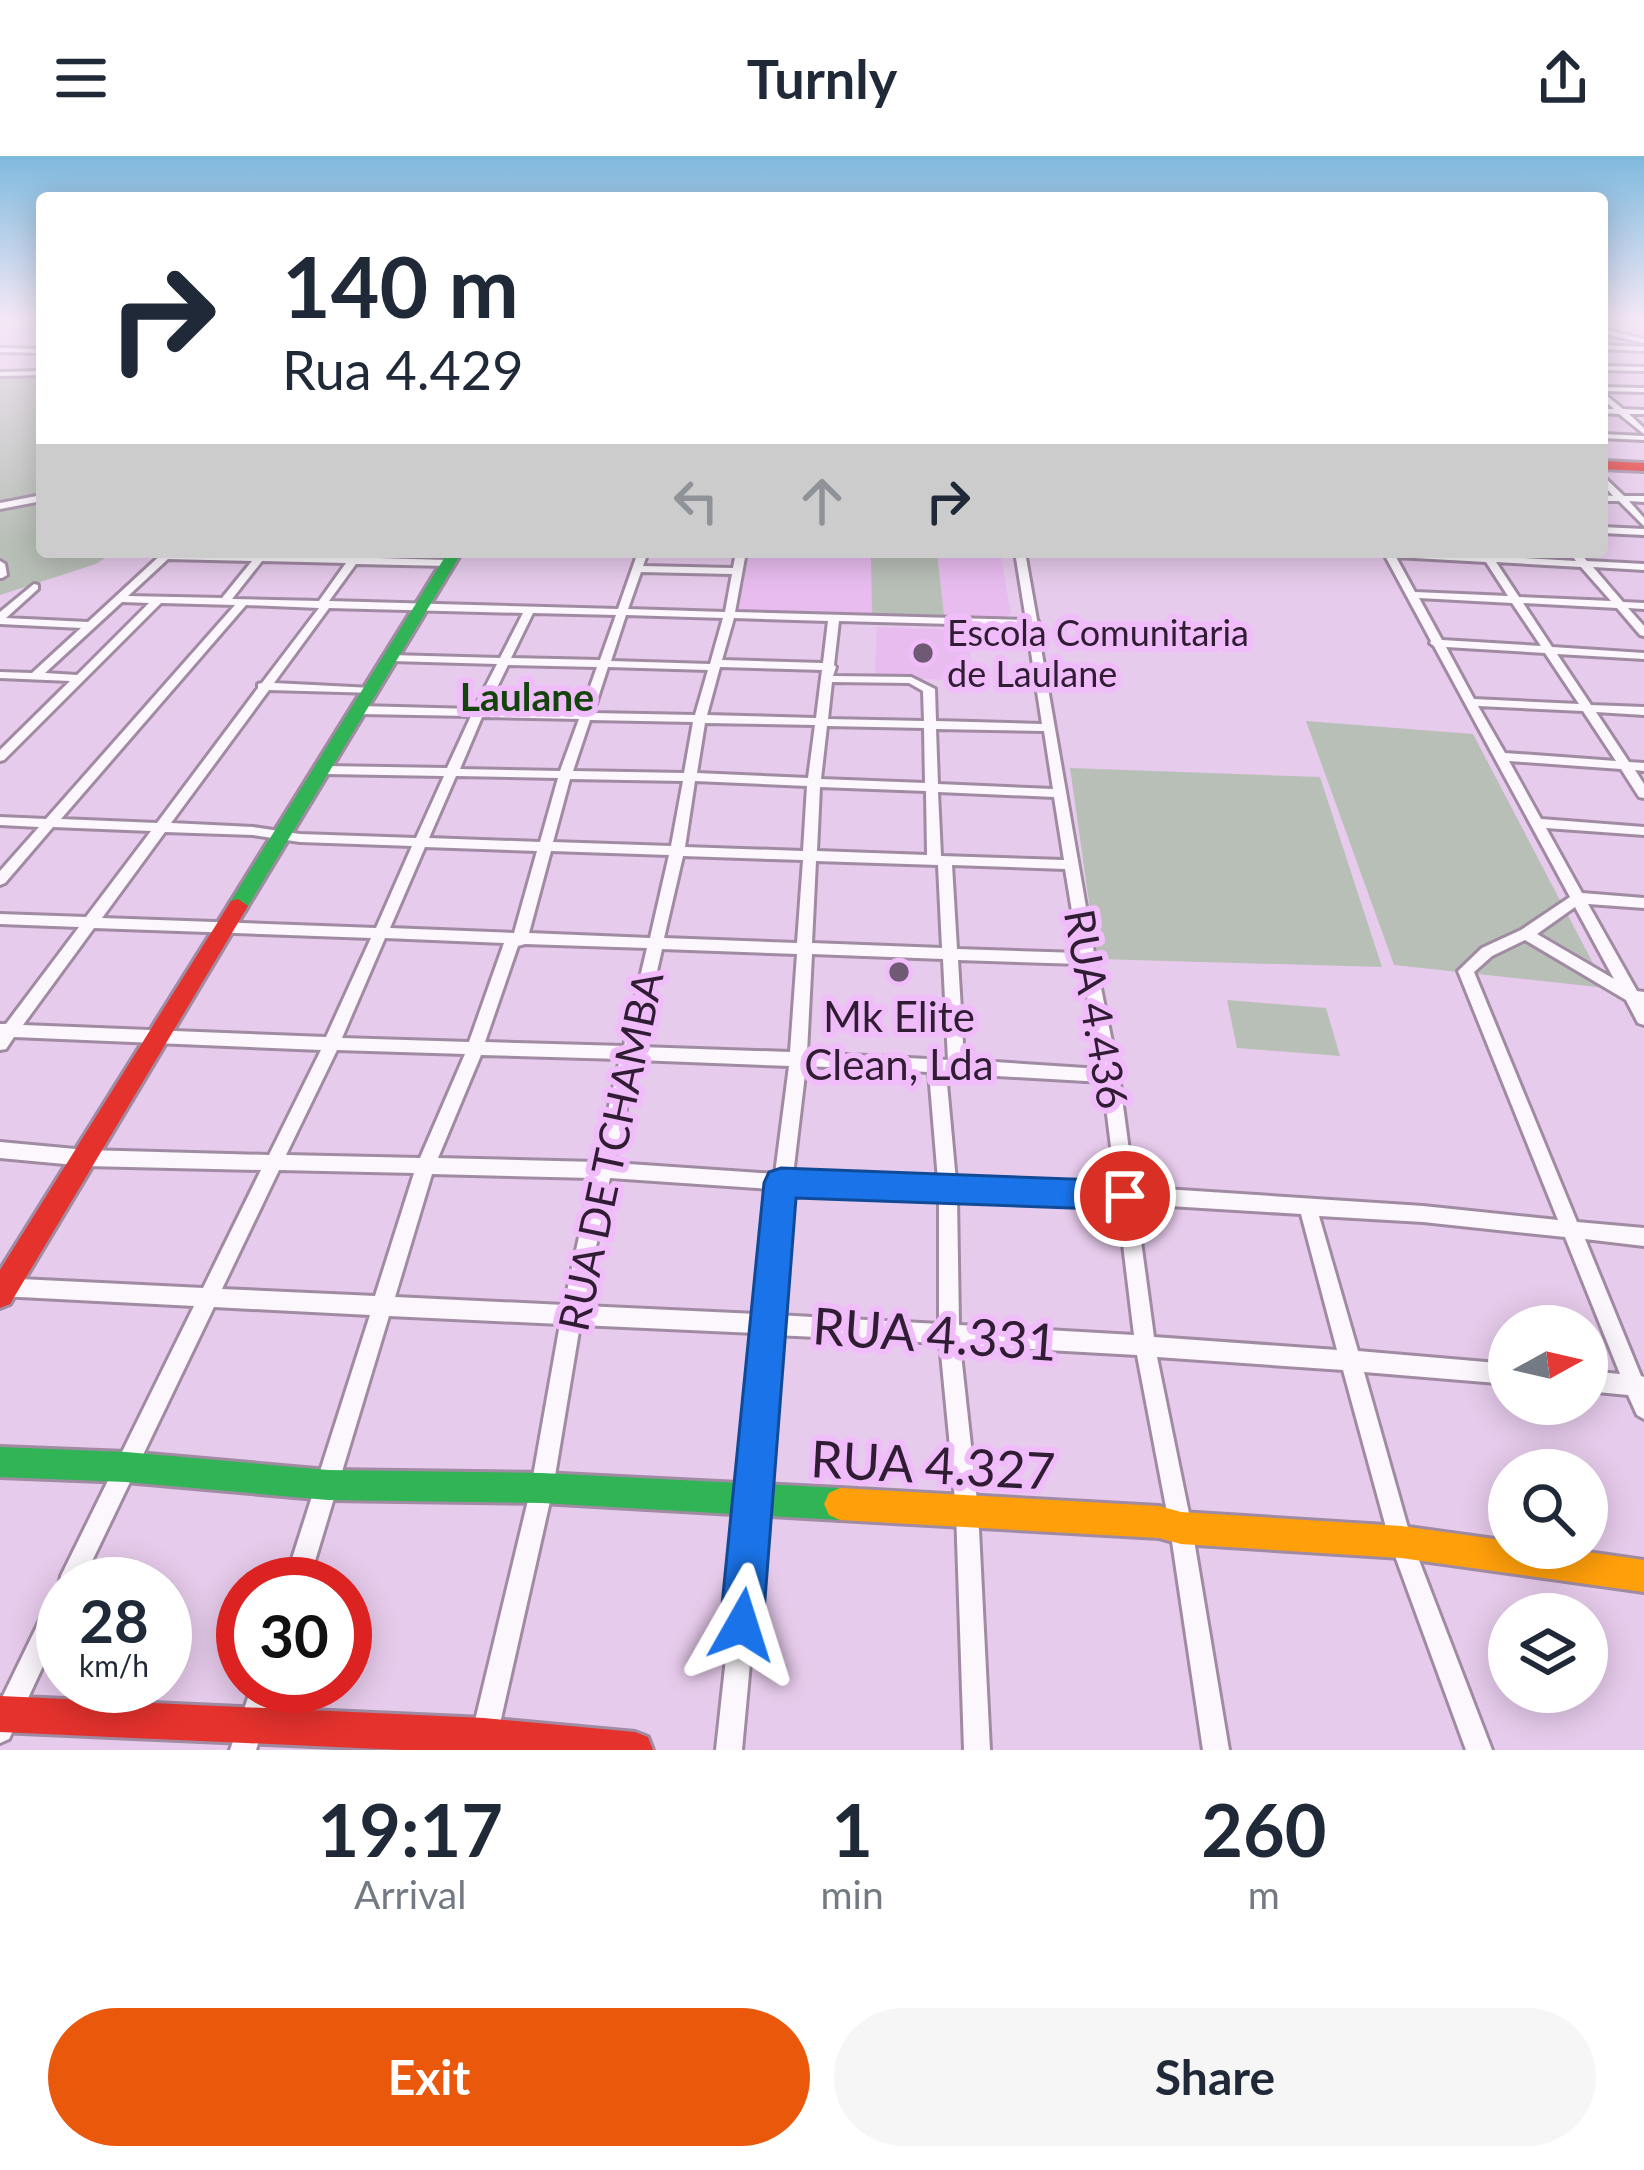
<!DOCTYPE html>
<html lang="en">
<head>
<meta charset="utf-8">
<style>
	body { margin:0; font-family:Lato,sans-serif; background:#f6f6f7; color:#1f2937; height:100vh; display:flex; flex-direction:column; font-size:45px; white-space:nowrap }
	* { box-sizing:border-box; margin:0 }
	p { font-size:39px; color:#747a83 }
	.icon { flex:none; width:66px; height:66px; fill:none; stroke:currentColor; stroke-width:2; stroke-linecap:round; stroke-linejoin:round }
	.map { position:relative; height:1594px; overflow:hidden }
	.side { display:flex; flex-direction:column; background:#fff; flex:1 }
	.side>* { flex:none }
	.top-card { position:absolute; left:36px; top:36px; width:1572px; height:366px; border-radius:12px; box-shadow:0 6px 30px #0003; background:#fff; color:#1f2937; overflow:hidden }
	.needle { width:78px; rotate:82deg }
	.fabs { position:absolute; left:1488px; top:1149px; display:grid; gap:24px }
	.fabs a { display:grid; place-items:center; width:120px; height:120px; border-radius:50%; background:#fff; box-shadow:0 6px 30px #0003; font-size:60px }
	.speed { position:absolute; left:36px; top:1401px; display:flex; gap:24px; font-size:60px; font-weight:700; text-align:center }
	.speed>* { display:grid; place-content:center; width:156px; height:156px; border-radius:50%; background:#fff; box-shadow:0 6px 30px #0003; line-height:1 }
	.speed small { font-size:30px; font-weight:400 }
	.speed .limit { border:18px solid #d22; background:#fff; color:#111 }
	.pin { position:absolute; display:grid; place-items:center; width:102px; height:102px; color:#fff; margin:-51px; border:6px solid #fff; border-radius:50%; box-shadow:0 3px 12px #0007 }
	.me { position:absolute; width:132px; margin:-66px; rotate:6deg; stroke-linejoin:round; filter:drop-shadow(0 0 9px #0008) }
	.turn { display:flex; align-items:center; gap:42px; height:252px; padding:0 48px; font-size:54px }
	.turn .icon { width:156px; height:156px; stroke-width:2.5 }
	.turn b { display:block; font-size:84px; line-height:102px }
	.lanes { display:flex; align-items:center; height:114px; padding:0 48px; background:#0003; justify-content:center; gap:60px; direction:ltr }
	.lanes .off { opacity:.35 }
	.eta { display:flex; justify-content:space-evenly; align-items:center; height:204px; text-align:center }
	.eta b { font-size:72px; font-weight:700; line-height:84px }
	.cta { display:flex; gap:24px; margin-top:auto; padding:24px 48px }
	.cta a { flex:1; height:138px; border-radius:72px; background:#ea580c; color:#fff; font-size:48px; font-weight:700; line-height:138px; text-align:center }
	.cta a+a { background:#f6f6f7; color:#1f2937 }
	header { display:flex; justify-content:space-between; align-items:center; height:156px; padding:0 48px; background:#fff; font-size:54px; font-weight:700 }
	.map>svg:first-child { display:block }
	.built { fill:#e8bcef }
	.green { fill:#b8bfb7 }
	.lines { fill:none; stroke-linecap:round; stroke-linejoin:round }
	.street-casing { stroke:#a08ba3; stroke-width:6 }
	.fast-casing { stroke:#a08ba3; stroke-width:6 }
	.slow-casing { stroke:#a08ba3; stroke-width:6 }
	.jam-casing { stroke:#a08ba3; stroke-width:6 }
	.street { fill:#fbf7fc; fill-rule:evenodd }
	.fast { fill:#30b455; fill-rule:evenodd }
	.slow { fill:#ff9f0a; fill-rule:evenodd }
	.jam { fill:#e5322d; fill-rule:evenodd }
	.route { fill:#1a73e8; stroke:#114b97; stroke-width:3 }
	.poi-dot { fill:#705974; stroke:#f0bdfa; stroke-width:4.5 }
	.labels { text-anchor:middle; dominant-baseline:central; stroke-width:12; stroke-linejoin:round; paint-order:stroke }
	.far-poi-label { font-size:36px; fill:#301c33; stroke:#f0bdfa; text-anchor:start }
	.far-neighbourhood-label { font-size:39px; font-weight:bold; fill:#13440b; stroke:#f0bdfa }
	.street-label { font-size:42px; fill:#301c33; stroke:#f0bdfa }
	.poi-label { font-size:42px; fill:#301c33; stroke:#f0bdfa }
	.near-street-label { font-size:51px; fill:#301c33; stroke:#f0bdfa }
</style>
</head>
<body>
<header><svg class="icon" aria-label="menu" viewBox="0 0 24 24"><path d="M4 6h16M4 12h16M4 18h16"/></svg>Turnly<svg class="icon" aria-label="share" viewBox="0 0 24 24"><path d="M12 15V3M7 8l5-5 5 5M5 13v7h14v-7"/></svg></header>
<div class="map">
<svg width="1644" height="1594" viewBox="0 0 1644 1594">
	<rect width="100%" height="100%" fill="#e7cbec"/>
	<!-- built -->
	<g class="built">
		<path d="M749 396H1000L1011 458 999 463 738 454Z"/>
		<path d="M877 471 967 474 974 525 875 521Z"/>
	</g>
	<!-- green -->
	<g class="green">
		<path d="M42 218V396H114L96 408 0 439V219Z"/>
		<path d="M871 396H937L944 459 872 458Z"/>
		<path d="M1306 565 1473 578 1606 832 1394 809Z"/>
		<path d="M1070 612 1320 621 1382 811 1097 803Z"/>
		<path d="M1227 844 1326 852 1340 900 1237 892Z"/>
	</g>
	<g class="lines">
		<!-- street casing -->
		<g class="street-casing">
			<g id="street">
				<path d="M1602 173 1644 183V187L1602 177Z"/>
				<path d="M1602 189 1644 191V195L1602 193Z"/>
				<path d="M0 192 42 193V197L0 196Z"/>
				<path d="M1602 210 1644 211V215L1602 214Z"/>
				<path d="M42 215V219L0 220V216Z"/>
				<path d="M1602 231 1644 232V236L1602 235Z"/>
				<path d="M1602 236 1623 253 1644 254V258H1629L1644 272V278L1619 258 1602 257V253H1614L1602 242Z"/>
				<path d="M1602 278 1644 280V284L1602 282Z"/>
				<path d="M1602 319 1624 340H1644V346L1629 345 1644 362V370L1619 345H1602V339L1613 340 1602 327Z"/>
				<path d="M42 339V345L0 353V347Z"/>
				<path d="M1602 371 1644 373V379L1602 377Z"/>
				<path d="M164 396 448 404 453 407 448 410 356 408 329 445 618 453 638 396H648L643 410 733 412 736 396H746L735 456 1026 464 1015 396H1025L1037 464 1039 467 1037 469 1095 803 1119 920 1134 1031 1423 1050 1558 1064 1458 815 1482 792 1521 774 1570 741 1434 490 1430 487 1431 485 1383 396 1482 400 1479 396H1489L1492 400 1576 405 1569 396H1579L1587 405 1644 408V414L1593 411 1623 446 1644 447V453L1628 452 1644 470V480L1640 479 1617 452 1523 447 1552 491 1644 497V503L1557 498 1591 549 1644 551V559L1596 556 1629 606 1644 607V615L1635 614 1644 628V642L1639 641 1621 613 1509 605 1541 663 1644 671V679L1546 672 1582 737 1644 742V752L1588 748 1637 835 1644 836V869L1638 867 1626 844 1525 784 1492 800 1474 816 1577 1066 1644 1072V1090L1585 1083 1641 1220 1644 1221V1263L1637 1259 1628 1239 1587 1235V1215L1620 1218 1565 1081 1423 1066 1319 1060 1358 1195 1509 1208V1228L1364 1216 1412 1386 1492 1594H1466L1390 1386 1343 1214 1157 1201 1192 1372 1229 1594H1203L1170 1372 1137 1199 960 1189 978 1354 990 1594H964L956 1354 940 1187 775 1179 765 1345 742 1594H716L743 1345 755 1177 580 1169 553 1332 494 1594H468L531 1332 560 1168 389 1160 308 1428H284L370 1159 214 1151 81 1428H63V1467L9 1583 0 1587V1546L55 1433 59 1431 61 1420 194 1150 0 1140V1122L203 1132 261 1014 86 1010 0 1002V986L86 994 269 999 321 894 14 881 6 893 0 894V868H6L79 771 0 768V758L86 761 151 675 53 671 5 727 0 729V715L39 671 0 669V661L46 663 235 449 161 447 4 604 0 605V594L70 525 0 522V516L32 517 81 472 0 468V456L34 428 38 429V433L6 462 88 466ZM1396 401 1486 406 1508 440 1415 436ZM168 403 252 405 222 442 128 440ZM262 405 346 407 319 445 232 443ZM1496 406 1581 411 1611 445 1519 441ZM641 416 732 418 725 456 628 453ZM1419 442 1512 447 1541 490 1442 484ZM122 446 149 447 77 519 45 517ZM246 449 319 452 262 527 258 528V532L157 667 61 663ZM329 452 523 457 500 502 391 499 385 502 391 505 497 508 474 553 360 550 354 554 360 558 471 560 447 612 325 610 319 614 325 618 444 620 416 682 300 678 253 671 171 667 269 534 376 537V533L372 532 274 527ZM533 457 616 459 600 504 511 502ZM626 459 723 462 710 508 611 505ZM734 462 828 465 823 507 722 504ZM839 465 1027 470 1042 568 936 565 935 533 911 521 833 520 836 511 834 509ZM1446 491 1545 497 1579 548 1474 543ZM508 509 597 511 581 556 486 554ZM608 511 708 514 695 559 593 557ZM720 511 822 514 816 562 707 559ZM832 526 909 527 923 535 924 565 828 563ZM1478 550 1583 555 1616 605 1505 597ZM482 561 579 563 560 615 460 613ZM590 564 693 566 684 617 573 615ZM705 567 815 569 808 622 697 617ZM827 570 924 572 925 627 821 623ZM936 573 1044 575 1053 633 938 628ZM456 620 558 622 540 686 429 682ZM570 623 683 625 671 690 553 686ZM695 625 807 630 803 695 685 691ZM820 631 926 635 927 699 817 695ZM938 636 1054 641 1064 704 941 700ZM165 676 253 679 300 686 412 690 376 772 102 762ZM425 691 537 695 514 777 390 772ZM551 695 669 699 650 782 529 777ZM683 700 803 704 797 787 664 782ZM816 705 938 709 942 792 812 787ZM952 709 1065 713 1079 797 957 793ZM1575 751 1614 823 1537 778ZM94 772 371 782 326 881 23 869ZM385 782 504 787 469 886 342 882ZM525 788 647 792 624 890 485 886 518 790ZM662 793 797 798 790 896 640 891ZM812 798 943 803 948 904 807 897ZM958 804 1081 808 1101 913 964 904ZM337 894 465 898 420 1002 286 999ZM481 899 620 903 596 1006 438 1002ZM637 904 789 910 775 1018 614 1007ZM806 910 929 916 938 1024 793 1019ZM946 917 1103 926 1116 1031 956 1025ZM279 1014 414 1017 375 1140 222 1133ZM432 1018 592 1022 564 1149 395 1141ZM610 1022 773 1033 757 1158 584 1150ZM791 1034 939 1040V1168L777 1159ZM957 1041 1118 1047 1134 1179 959 1169ZM1136 1048 1301 1058 1337 1194 1154 1181Z"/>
				<path d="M0 405 5 408 7 419 2 422H0Z"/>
				<path d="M252 1530H276L256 1594H230Z"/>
			</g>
		</g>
		<!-- fast casing -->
		<g class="fast-casing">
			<g id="fast">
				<path d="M448 396H462L245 755H231L228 750 231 745Z"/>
				<path d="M0 1291 126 1296 328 1314 542 1317 840 1332 851 1337 856 1348 851 1359 840 1364 542 1347 328 1344 126 1326 0 1321Z"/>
			</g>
		</g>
		<!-- slow casing -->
		<g class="slow-casing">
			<path id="slow" d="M840 1332 1159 1350 1181 1356 1401 1370 1509 1385V1392H1559L1644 1404V1436L1401 1402 1181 1388 1159 1382 840 1364 829 1359 824 1348 829 1337Z"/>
		</g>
		<!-- jam casing -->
		<g class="jam-casing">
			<g id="jam">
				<path d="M1602 305 1644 307V315L1602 313Z"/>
				<path d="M238 743 248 750 10 1148 0 1152V1114L231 745Z"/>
				<path d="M0 1540 484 1562 635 1576 648 1581 653 1594H402L0 1576Z"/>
			</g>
		</g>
		<!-- street -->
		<use href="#street" class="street"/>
		<!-- fast -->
		<use href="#fast" class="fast"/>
		<!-- slow -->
		<use href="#slow" class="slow"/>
		<!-- jam -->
		<use href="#jam" class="jam"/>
	</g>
	<!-- sky -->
	<linearGradient id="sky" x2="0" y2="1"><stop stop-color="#7eb9de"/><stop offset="0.42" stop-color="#f4e8f6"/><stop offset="1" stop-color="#f4e8f6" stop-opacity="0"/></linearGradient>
	<rect width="1644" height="386" fill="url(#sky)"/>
	<!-- route -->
	<path class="route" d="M781 1012 1125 1025 1137 1029 1142 1040 1137 1050 1125 1054 796 1042 763 1469 757 1485 742 1491 726 1485 720 1469 764 1027 769 1016Z"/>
	<!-- markers -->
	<g class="poi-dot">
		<circle cx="923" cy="497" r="12"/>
		<circle cx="899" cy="816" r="12"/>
	</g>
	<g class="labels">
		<!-- far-poi labels -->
		<g class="far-poi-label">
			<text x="947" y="476">Escola Comunitaria<tspan x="947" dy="41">de Laulane</tspan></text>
		</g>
		<!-- far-neighbourhood labels -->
		<g class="far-neighbourhood-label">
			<text x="527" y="540">Laulane</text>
		</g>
		<!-- street labels -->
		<g class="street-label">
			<text transform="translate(1097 853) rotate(80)">RUA 4.436</text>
			<text transform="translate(610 995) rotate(-78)">RUA DE TCHAMBA</text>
		</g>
		<!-- poi labels -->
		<g class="poi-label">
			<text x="899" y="860">Mk Elite<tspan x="899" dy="48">Clean, Lda</tspan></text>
		</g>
		<!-- near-street labels -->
		<g class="near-street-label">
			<text transform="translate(935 1177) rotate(4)">RUA 4.331</text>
			<text transform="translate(933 1308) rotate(3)">RUA 4.327</text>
		</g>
	</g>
</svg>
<div class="fabs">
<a><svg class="needle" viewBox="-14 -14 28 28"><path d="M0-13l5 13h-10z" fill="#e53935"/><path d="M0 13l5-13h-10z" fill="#747a83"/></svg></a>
<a><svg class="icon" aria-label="search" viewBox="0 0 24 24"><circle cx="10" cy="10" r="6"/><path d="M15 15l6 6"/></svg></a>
<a><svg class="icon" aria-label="layers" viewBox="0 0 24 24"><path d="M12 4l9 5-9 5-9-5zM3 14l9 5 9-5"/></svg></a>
</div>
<div class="speed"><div>28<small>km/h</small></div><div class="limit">30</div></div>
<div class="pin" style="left:1125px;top:1040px;background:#d93025"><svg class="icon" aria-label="arrive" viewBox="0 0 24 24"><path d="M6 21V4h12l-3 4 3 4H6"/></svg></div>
<svg class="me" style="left:742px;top:1469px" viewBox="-20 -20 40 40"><path d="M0-17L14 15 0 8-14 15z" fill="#1a73e8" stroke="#fff" stroke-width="4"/></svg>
<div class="top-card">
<div class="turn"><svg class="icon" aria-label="right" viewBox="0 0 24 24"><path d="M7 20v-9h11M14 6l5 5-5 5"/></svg><div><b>140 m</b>Rua 4.429</div></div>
<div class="lanes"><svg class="icon off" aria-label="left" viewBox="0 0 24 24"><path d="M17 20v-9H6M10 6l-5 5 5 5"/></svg><svg class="icon off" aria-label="ahead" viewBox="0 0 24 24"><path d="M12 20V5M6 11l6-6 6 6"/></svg><svg class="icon" aria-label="right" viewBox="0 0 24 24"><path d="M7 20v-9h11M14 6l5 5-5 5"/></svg></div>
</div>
</div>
<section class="side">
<div class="eta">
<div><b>19:17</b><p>Arrival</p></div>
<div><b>1</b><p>min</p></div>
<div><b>260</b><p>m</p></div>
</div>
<div class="cta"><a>Exit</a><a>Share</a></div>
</section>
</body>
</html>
